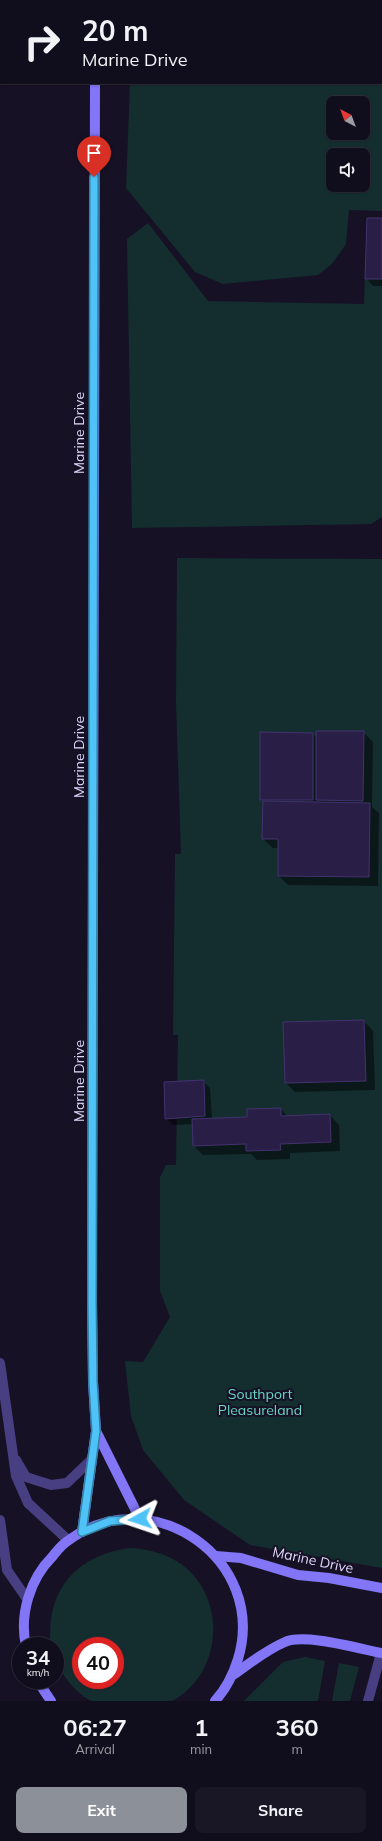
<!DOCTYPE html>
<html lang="en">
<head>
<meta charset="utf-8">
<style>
	body { margin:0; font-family:Mulish,sans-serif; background:#191625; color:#f1f3f6; height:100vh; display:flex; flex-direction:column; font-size:15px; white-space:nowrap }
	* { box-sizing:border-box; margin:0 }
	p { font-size:13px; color:#9c9ca3 }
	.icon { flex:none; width:22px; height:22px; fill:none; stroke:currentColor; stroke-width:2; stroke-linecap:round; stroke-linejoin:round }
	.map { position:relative; height:1701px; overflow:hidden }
	.side { display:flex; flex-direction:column; background:#100d1c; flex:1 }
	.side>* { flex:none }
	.hud { position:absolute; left:0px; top:0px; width:382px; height:84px; box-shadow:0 1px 3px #0004,0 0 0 1px #302d3b; background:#100d1c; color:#f1f3f6; overflow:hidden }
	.needle { width:26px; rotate:319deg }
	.buttons { position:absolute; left:326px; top:96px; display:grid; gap:8px }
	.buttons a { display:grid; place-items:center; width:44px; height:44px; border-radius:8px; background:#100d1c; box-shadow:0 1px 3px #0004,0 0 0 1px #302d3b; font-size:20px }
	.speed { position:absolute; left:12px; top:1637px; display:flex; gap:8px; font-size:20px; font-weight:700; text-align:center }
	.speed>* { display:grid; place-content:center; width:52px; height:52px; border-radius:50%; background:#100d1c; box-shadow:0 1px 3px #0004,0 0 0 1px #302d3b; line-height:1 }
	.speed small { font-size:10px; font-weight:400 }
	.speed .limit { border:6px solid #d22; background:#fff; color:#111 }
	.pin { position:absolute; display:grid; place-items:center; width:34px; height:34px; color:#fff; margin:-41px -17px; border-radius:50% 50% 50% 0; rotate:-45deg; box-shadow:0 0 4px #0007 }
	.pin .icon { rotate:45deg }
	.me { position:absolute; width:44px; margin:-22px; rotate:265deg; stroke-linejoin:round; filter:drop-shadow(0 0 3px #0008) }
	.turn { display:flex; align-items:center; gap:14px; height:84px; padding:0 16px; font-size:18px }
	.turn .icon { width:52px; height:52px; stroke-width:2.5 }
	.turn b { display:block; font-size:28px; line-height:34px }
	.eta { display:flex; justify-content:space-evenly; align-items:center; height:68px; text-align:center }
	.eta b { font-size:24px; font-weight:700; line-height:28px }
	.action { display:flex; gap:8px; margin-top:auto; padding:8px 16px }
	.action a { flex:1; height:46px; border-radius:8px; background:#8c9099; color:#fff; font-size:16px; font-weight:700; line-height:46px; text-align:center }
	.action a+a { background:#191625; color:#f1f3f6 }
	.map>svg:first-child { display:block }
	.green { fill:#142e2f; fill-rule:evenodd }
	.shadow { fill:#0007 }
	.building { fill:#291e45; stroke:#433270 }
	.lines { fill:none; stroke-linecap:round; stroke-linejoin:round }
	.lane { stroke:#473f81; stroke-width:10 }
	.secondary { stroke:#8275f6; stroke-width:10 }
	.route-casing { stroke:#337fa1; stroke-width:10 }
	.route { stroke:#4fc3f7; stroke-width:7 }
	.labels { text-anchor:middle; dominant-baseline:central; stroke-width:4; stroke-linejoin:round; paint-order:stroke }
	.street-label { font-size:14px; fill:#dfd8fc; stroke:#161125 }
	.park-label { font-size:14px; fill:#68d8c5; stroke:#161125 }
</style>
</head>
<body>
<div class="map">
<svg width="382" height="1701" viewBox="0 0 382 1701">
	<rect width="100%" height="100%" fill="#161125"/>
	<!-- green -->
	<g class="green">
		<path d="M143 0H382V211L349 210 346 244 332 264 318 275 223 284 195 272 126 188 130 83H381V1ZM333 103H363V133H333ZM333 155H363V185H333Z"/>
		<path d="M367 218H382V517L371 524 132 528 127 239 148 223 208 301 364 304Z"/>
		<path d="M177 558 382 559V1568L250 1545 184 1500 143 1450 131 1416 125 1361 143 1362 170 1317 160 1291V1177L166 1165H176L178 1035H173L175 854H181L176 703Z"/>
		<path d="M130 1548C148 1549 165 1553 181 1564 223 1594 224 1661 184 1693 180 1696 175 1700 171 1701 154 1701 128 1701 110 1701 105 1701 97 1701 92 1701 79 1697 58 1671 55 1658 54 1654 55 1650 55 1646H51C45 1591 76 1555 130 1548ZM81 1646H115V1680H81Z"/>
		<path d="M305 1657 325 1661 318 1701H244L283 1662Z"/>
		<path d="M339 1663 359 1667 350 1701H332Z"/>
	</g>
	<!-- shadow -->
	<g class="shadow">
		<path d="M382 219V286H373L366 278Z"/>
		<path d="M363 732 373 742 372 807 379 813 378 886 288 885 279 876V848H273L263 839 264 802 261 800 313 734 317 738Z"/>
		<path d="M364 1021 373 1031 375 1090 295 1092 286 1083Z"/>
		<path d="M203 1081 210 1088 212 1119 248 1118 281 1109 288 1117 330 1115 339 1125 340 1151 290 1153V1159L257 1160 251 1154 203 1155 194 1146 193 1124 173 1125 166 1118Z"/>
	</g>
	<!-- building -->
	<g class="building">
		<path d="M367 218H382V279H365Z"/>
		<path d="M316 731H364L363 801 316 800Z"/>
		<path d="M260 732 313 733V800H260Z"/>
		<path d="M263 801 370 803 369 877 278 876V839H262Z"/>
		<path d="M364 1020 366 1081 285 1083 283 1022Z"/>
		<path d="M204 1080 205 1116 165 1119 164 1082Z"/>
		<path d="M281 1108V1116L330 1114 331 1142 280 1144 281 1150 246 1151V1144L193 1146 192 1119 247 1117V1109Z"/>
	</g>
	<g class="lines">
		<!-- lane -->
		<g class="lane">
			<path d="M0 1363 16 1476 28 1503 68 1540"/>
			<path d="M16 1460 26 1477 51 1485 67 1483 91 1460"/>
			<path d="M0 1520 7 1570 27 1599"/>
			<path d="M368 1701 381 1653"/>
		</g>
		<!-- secondary -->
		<g class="secondary">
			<path d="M95 1V0"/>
			<path d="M96 1431 140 1519"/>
			<path d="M82 1532 96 1431 93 1382 92 1301 95 83"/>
			<path d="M216 1556 241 1558 298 1575 329 1578 382 1588"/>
			<path d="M26 1646C19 1615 30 1579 52 1557 57 1551 62 1544 69 1540 152 1479 268 1560 238 1659 233 1675 227 1688 215 1701"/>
			<path d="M233 1675C249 1664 266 1650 285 1642 304 1633 360 1649 382 1653"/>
			<path d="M37 1680 51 1701"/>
		</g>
	</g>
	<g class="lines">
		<!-- route casing -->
		<g class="route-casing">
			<path id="route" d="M94 177 92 1301 93 1382 96 1431 82 1532 110 1521 140 1519"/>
		</g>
		<!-- route -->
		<use href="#route" class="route"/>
	</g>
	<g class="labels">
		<!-- street labels -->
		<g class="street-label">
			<text transform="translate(79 433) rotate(-90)">Marine Drive</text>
			<text transform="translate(79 757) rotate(-90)">Marine Drive</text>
			<text transform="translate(79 1081) rotate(-90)">Marine Drive</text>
			<text transform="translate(313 1560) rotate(12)">Marine Drive</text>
		</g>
		<!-- park labels -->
		<g class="park-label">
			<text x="260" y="1394">Southport<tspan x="260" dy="16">Pleasureland</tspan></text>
		</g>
	</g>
</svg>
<div class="buttons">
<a><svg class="needle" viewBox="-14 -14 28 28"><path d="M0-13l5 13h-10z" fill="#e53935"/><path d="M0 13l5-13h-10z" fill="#9c9ca3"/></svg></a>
<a><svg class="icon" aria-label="sound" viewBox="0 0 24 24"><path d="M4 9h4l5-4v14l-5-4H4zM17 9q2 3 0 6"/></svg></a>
</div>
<div class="speed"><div>34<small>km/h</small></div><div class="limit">40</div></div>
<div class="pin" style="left:94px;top:177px;background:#d93025"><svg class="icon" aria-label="arrive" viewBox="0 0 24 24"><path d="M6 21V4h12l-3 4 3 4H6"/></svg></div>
<svg class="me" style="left:140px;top:1519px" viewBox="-20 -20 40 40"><path d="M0-17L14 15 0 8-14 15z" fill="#4fc3f7" stroke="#fff" stroke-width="4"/></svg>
<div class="hud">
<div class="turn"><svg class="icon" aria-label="right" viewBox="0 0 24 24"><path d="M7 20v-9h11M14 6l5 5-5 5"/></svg><div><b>20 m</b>Marine Drive</div></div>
</div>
</div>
<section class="side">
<div class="eta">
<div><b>06:27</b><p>Arrival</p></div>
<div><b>1</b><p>min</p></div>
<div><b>360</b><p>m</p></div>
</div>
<div class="action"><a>Exit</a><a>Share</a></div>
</section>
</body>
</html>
